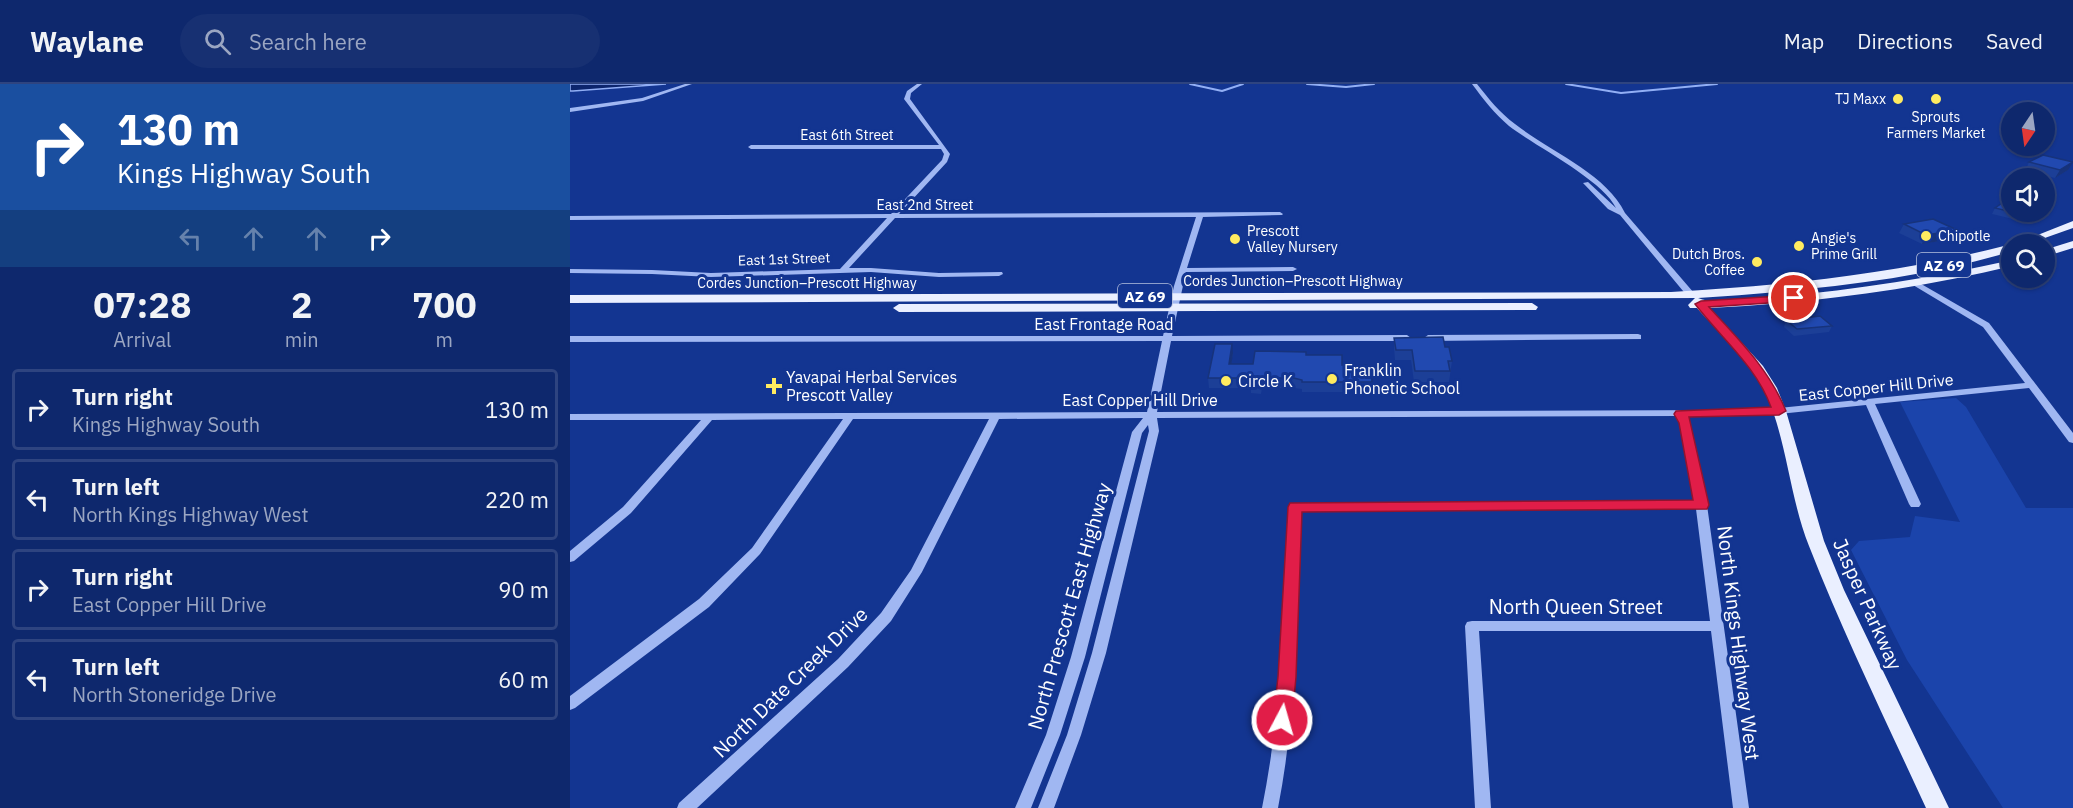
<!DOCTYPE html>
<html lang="en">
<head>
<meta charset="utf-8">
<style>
	body { margin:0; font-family:"IBM Plex Sans",sans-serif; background:#173072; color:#f1f3f6; height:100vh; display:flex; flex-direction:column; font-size:22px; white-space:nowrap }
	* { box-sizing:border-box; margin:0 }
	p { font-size:20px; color:#9ba6c2 }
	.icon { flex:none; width:33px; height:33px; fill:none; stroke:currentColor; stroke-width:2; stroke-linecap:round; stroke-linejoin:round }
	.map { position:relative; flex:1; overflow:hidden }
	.side { display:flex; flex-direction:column; background:#0e286d; width:570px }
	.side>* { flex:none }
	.hud { background:#1a4fa0; color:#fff; overflow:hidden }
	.needle { width:39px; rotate:193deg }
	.controls { position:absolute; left:1431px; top:18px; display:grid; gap:12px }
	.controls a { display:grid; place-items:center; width:54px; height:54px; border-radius:50%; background:#0e286d; box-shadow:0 2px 4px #0004,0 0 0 2px #2e4480; font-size:30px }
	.pin { position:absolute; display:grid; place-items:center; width:51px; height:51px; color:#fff; margin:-26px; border:3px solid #fff; border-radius:50%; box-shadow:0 2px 6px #0007 }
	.me { position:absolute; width:66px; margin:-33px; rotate:6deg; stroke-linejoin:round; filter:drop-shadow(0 0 4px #0008) }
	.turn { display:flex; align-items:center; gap:21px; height:126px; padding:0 18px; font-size:27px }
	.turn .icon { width:78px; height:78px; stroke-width:2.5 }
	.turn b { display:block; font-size:42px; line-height:51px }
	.lanes { display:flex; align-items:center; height:57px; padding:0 18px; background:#0003; justify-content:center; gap:30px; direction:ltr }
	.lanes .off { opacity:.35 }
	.eta { display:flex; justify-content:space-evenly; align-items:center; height:102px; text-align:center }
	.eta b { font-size:36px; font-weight:800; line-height:42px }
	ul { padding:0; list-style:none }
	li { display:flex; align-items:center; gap:18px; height:81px; margin:0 12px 9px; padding:0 6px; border:3px solid #2e4480; border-radius:6px }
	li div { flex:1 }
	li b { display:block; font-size:22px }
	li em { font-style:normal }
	header { display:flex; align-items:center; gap:36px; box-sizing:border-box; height:84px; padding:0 30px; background:#0e286d; border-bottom:2px solid #2e4480 }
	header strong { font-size:28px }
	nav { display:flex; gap:33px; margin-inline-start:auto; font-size:21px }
	.search { width:420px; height:54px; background:#173072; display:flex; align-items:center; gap:15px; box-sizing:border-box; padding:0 21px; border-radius:33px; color:#9ba6c2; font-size:22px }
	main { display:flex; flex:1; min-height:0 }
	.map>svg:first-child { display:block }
	.green { fill:#1b44ab }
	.water { fill:#0c256d; stroke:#92aff5; stroke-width:1.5 }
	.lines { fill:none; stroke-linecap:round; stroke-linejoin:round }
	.stream { stroke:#92aff5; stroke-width:2 }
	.minor { fill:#a0b7f2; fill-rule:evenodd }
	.major { fill:#eaefff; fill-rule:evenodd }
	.wall { fill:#1c3f97 }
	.shaded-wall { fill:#17337b }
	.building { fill:#2149b0; stroke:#17337b; stroke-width:1.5 }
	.route { fill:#e11d48; stroke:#92132f; stroke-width:1.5 }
	.poi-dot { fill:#ffeb60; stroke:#133591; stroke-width:2 }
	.labels { text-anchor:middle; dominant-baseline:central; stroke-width:6; stroke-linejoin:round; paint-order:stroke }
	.far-poi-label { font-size:14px; fill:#fff; stroke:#133591; text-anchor:start }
	.far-street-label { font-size:14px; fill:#fff; stroke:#133591 }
	.shield { fill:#133591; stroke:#b8c2de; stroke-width:1.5 }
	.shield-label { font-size:15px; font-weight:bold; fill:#fff }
	.street-label { font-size:16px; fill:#fff; stroke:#133591 }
	.poi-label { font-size:16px; fill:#fff; stroke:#133591; text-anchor:start }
	.near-street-label { font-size:20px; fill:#fff; stroke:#133591 }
</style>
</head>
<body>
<header>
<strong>Waylane</strong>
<div class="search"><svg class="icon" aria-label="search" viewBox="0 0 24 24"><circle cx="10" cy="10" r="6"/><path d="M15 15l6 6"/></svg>Search here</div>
<nav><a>Map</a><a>Directions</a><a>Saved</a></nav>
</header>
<main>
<section class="side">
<div class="hud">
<div class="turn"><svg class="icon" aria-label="right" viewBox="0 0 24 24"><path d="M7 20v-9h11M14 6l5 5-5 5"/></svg><div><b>130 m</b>Kings Highway South</div></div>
<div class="lanes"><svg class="icon off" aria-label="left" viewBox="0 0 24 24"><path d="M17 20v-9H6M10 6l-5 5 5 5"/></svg><svg class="icon off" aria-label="ahead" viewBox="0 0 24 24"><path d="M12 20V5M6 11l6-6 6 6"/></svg><svg class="icon off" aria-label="ahead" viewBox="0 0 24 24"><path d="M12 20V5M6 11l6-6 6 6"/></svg><svg class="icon" aria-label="right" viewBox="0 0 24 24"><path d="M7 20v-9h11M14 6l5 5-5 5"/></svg></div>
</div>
<div class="eta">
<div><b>07:28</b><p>Arrival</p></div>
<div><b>2</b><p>min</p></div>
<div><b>700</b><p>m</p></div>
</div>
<ul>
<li><svg class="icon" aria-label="right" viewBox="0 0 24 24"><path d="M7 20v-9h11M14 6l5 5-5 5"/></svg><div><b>Turn right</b><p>Kings Highway South</p></div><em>130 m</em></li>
<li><svg class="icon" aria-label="left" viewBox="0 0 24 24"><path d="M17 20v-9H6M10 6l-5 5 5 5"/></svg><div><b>Turn left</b><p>North Kings Highway West</p></div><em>220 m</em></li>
<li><svg class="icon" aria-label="right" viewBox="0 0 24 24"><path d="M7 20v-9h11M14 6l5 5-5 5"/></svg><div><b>Turn right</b><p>East Copper Hill Drive</p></div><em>90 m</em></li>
<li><svg class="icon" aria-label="left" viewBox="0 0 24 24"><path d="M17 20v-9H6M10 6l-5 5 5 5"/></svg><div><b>Turn left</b><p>North Stoneridge Drive</p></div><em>60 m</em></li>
</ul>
</section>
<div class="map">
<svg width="1503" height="724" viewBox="0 0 1503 724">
	<rect width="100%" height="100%" fill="#133591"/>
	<!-- green -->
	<path class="green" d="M1386 314 1396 323 1456 424H1503V724H1433L1337 576 1281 466 1289 457 1340 453 1345 432 1390 438 1330 318Z"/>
	<!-- water -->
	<path class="water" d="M0 0H96L3 7H0Z"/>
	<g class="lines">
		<!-- stream -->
		<g class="stream">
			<path d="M620 0 652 7 673 0"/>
			<path d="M737 0 776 3 804 0"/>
			<path d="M996 0 1051 9 1147 0"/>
		</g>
		<!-- minor -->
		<g class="minor">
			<path d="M115 0H122L73 17 0 28V24L72 14Z"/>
			<path d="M347 0H352L341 9 340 15 380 70 377 78 329 130 710 128 713 130 712 131 633 133 617 184 723 183 727 185 723 187 616 188 602 252 837 251 841 254 837 257H601L587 328 1159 326 1209 324 1455 299 1413 243 1343 201 1342 199 1346 197 1419 239 1503 349V359L1499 358 1459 304 1305 320 1351 420 1349 423H1341L1339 420 1296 321 1209 330 1117 332 1120 339 1137 421 1179 724H1163L1141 547H909L921 724H905L895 542 897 538 902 537H1140L1126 425 731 427C728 527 727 626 708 724H692C712 624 715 524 719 423L721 420 1125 417 1110 339 1107 332 587 334 589 347 536 569 511 651 484 724H468L497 651 522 569 579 347 578 341 572 349 515 573 490 651 461 724H445L476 651 501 573 562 348 573 334 429 335 352 488 321 537 278 583 127 724H107L109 719 268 575 311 529 341 486 419 335H283L190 470 139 523 5 624 0 626V612L129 515 182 464 273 335 142 336 61 429 4 477 0 478V467L53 423 131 336H0V330L577 328 592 257 0 258V252H593L604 202 626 133 325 134 279 184H301L369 189 432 188 433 190 429 192 369 193 301 188 141 193 82 190 0 189V185L82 186 141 189 270 185 317 134 0 136V132L321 130 372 76 374 70 371 65H181L178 63 181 61H369L334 15 337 7Z"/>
			<path d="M902 0H907C918 14 930 29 945 40 979 67 1036 89 1055 129L1124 209V213H1118L1050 131 1038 125 1013 99 1018 98 1046 124C1033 96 965 62 939 42 925 30 913 15 902 0Z"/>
			<path d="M1068 250 1071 251V255L858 257 854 254 858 251Z"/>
		</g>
		<!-- major -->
		<g class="major">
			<path d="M1503 137V144L1458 160H1445Z"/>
			<path d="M1503 157V164L1474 173V166Z"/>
			<path d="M1442 160H1445H1442V167L1433 170C1335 198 1230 207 1128 214 1144 221 1169 215 1187 214 1273 208 1357 195 1442 176V182C1342 206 1242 219 1140 224L1193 282 1207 304 1216 327 1254 457 1274 506 1379 724H1356C1316 637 1274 551 1239 462 1219 412 1217 354 1194 305 1179 275 1149 249 1127 224H1120L1118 221 1125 214 0 219V211L1101 208C1219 201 1327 190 1442 160Z"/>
			<path d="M962 219 968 223 966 226 329 228 323 224 329 220Z"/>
		</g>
	</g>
	<!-- wall -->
	<g class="wall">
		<path d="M1459 78 1498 86 1485 94 1455 87Z"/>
		<path d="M1425 124 1455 129 1447 136 1422 130Z"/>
		<path d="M1334 140 1382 155 1352 160 1329 149Z"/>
		<path d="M1216 236 1262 242 1259 248 1224 252 1214 243Z"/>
		<path d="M824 254 875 263 882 277 879 298H844L841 276H825L824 264Z"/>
		<path d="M663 269 661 280H683L736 271 802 298V308H732V305L724 304H692L691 310 681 309V304H639L638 294Z"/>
	</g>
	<!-- shaded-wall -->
	<g class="shaded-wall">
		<path d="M1503 78 1498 86 1485 94 1490 86Z"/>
		<path d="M1453 128H1456L1447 136 1450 130Z"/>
		<path d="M1387 146 1382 155 1352 160 1356 151Z"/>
		<path d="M662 260 663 269 660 290 659 280Z"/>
	</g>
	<!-- building -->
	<g class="building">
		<path d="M1473 71 1503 78 1490 86 1459 78Z"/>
		<path d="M1435 117 1442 118V128H1453L1450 130 1425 124Z"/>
		<path d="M1363 135 1387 146 1356 151 1334 140Z"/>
		<path d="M1250 232 1262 242 1227 245 1216 236Z"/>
		<path d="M873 253 875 263H879L882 277H878L880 287H845L842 266H826L824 254Z"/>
		<path d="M645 260H662L659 280H683L685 267 736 268V271H772V281H801L802 298H732V296L724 294H691V300H680L681 294H638Z"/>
	</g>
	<!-- route -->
	<path class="route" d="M1224 211 1228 212V217L1139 223C1169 256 1199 285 1216 327L1209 331 1119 333 1139 421 1137 425 732 428 726 593 722 636 719 642 712 644 706 642 703 636 708 593 718 423 720 419 1123 416 1109 339 1104 330 1106 327 1201 323C1186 282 1152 255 1125 220L1131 217Z"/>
	<!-- markers -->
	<g class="poi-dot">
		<circle cx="1328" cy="15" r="6"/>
		<circle cx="1366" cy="15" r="6"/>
		<circle cx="1356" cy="152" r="6"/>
		<circle cx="665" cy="155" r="6"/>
		<circle cx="1229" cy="162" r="6"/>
		<circle cx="1187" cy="178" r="6"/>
		<circle cx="762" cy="295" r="6"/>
		<circle cx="656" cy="297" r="6"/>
		<path d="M201 293h6v6h6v6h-6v6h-6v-6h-6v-6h6z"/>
	</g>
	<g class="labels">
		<!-- far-poi labels -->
		<g class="far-poi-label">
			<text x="1316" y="15" text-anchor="end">TJ Maxx</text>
			<text x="1366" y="33" text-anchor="middle">Sprouts<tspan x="1366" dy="16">Farmers Market</tspan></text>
			<text x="677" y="147">Prescott<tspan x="677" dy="16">Valley Nursery</tspan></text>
			<text x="1368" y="152">Chipotle</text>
			<text x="1241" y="154">Angie's<tspan x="1241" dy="16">Prime Grill</tspan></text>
			<text x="1175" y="170" text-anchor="end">Dutch Bros.<tspan x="1175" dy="16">Coffee</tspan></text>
		</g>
		<!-- far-street labels -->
		<g class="far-street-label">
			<text x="277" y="51">East 6th Street</text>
			<text x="355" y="121">East 2nd Street</text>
			<text transform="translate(214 175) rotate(-2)">East 1st Street</text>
			<text x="723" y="197">Cordes Junction–Prescott Highway</text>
			<text x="237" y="199">Cordes Junction–Prescott Highway</text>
		</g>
		<!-- shield labels -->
		<g class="shield">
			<rect x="1347" y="169" width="54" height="24" rx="4.5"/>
			<rect x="548" y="200" width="54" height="24" rx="4.5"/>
		</g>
		<g class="shield-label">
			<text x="1374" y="181">AZ 69</text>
			<text x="575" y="212">AZ 69</text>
		</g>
		<!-- street labels -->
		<g class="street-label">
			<text x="534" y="240">East Frontage Road</text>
			<text transform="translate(1306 303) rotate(-6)">East Copper Hill Drive</text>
			<text x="570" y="316">East Copper Hill Drive</text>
		</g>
		<!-- poi labels -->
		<g class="poi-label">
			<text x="774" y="286">Franklin<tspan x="774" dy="18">Phonetic School</tspan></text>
			<text x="216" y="293">Yavapai Herbal Services<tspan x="216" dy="18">Prescott Valley</tspan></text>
			<text x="668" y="297">Circle K</text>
		</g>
		<!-- near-street labels -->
		<g class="near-street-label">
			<text transform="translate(1298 520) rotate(66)">Jasper Parkway</text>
			<text transform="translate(499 522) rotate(-74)">North Prescott East Highway</text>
			<text x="1006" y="522">North Queen Street</text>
			<text transform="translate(1169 559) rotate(83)">North Kings Highway West</text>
			<text transform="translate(220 598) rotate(-44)">North Date Creek Drive</text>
		</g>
	</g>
</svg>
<div class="controls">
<a><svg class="needle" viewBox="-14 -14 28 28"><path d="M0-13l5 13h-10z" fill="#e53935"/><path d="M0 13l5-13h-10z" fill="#9ba6c2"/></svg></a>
<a><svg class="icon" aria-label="sound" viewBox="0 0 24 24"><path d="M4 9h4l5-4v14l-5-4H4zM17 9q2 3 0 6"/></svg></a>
<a><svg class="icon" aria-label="search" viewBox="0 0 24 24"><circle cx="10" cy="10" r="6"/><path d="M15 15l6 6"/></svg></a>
</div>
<div class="pin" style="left:1224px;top:214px;background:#d93025"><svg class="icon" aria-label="arrive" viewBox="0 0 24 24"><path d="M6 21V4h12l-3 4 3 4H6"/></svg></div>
<svg class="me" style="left:712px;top:636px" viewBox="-20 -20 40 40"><circle r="17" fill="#e11d48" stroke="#fff" stroke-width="3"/><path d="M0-11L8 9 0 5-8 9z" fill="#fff"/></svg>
</div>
</main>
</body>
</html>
